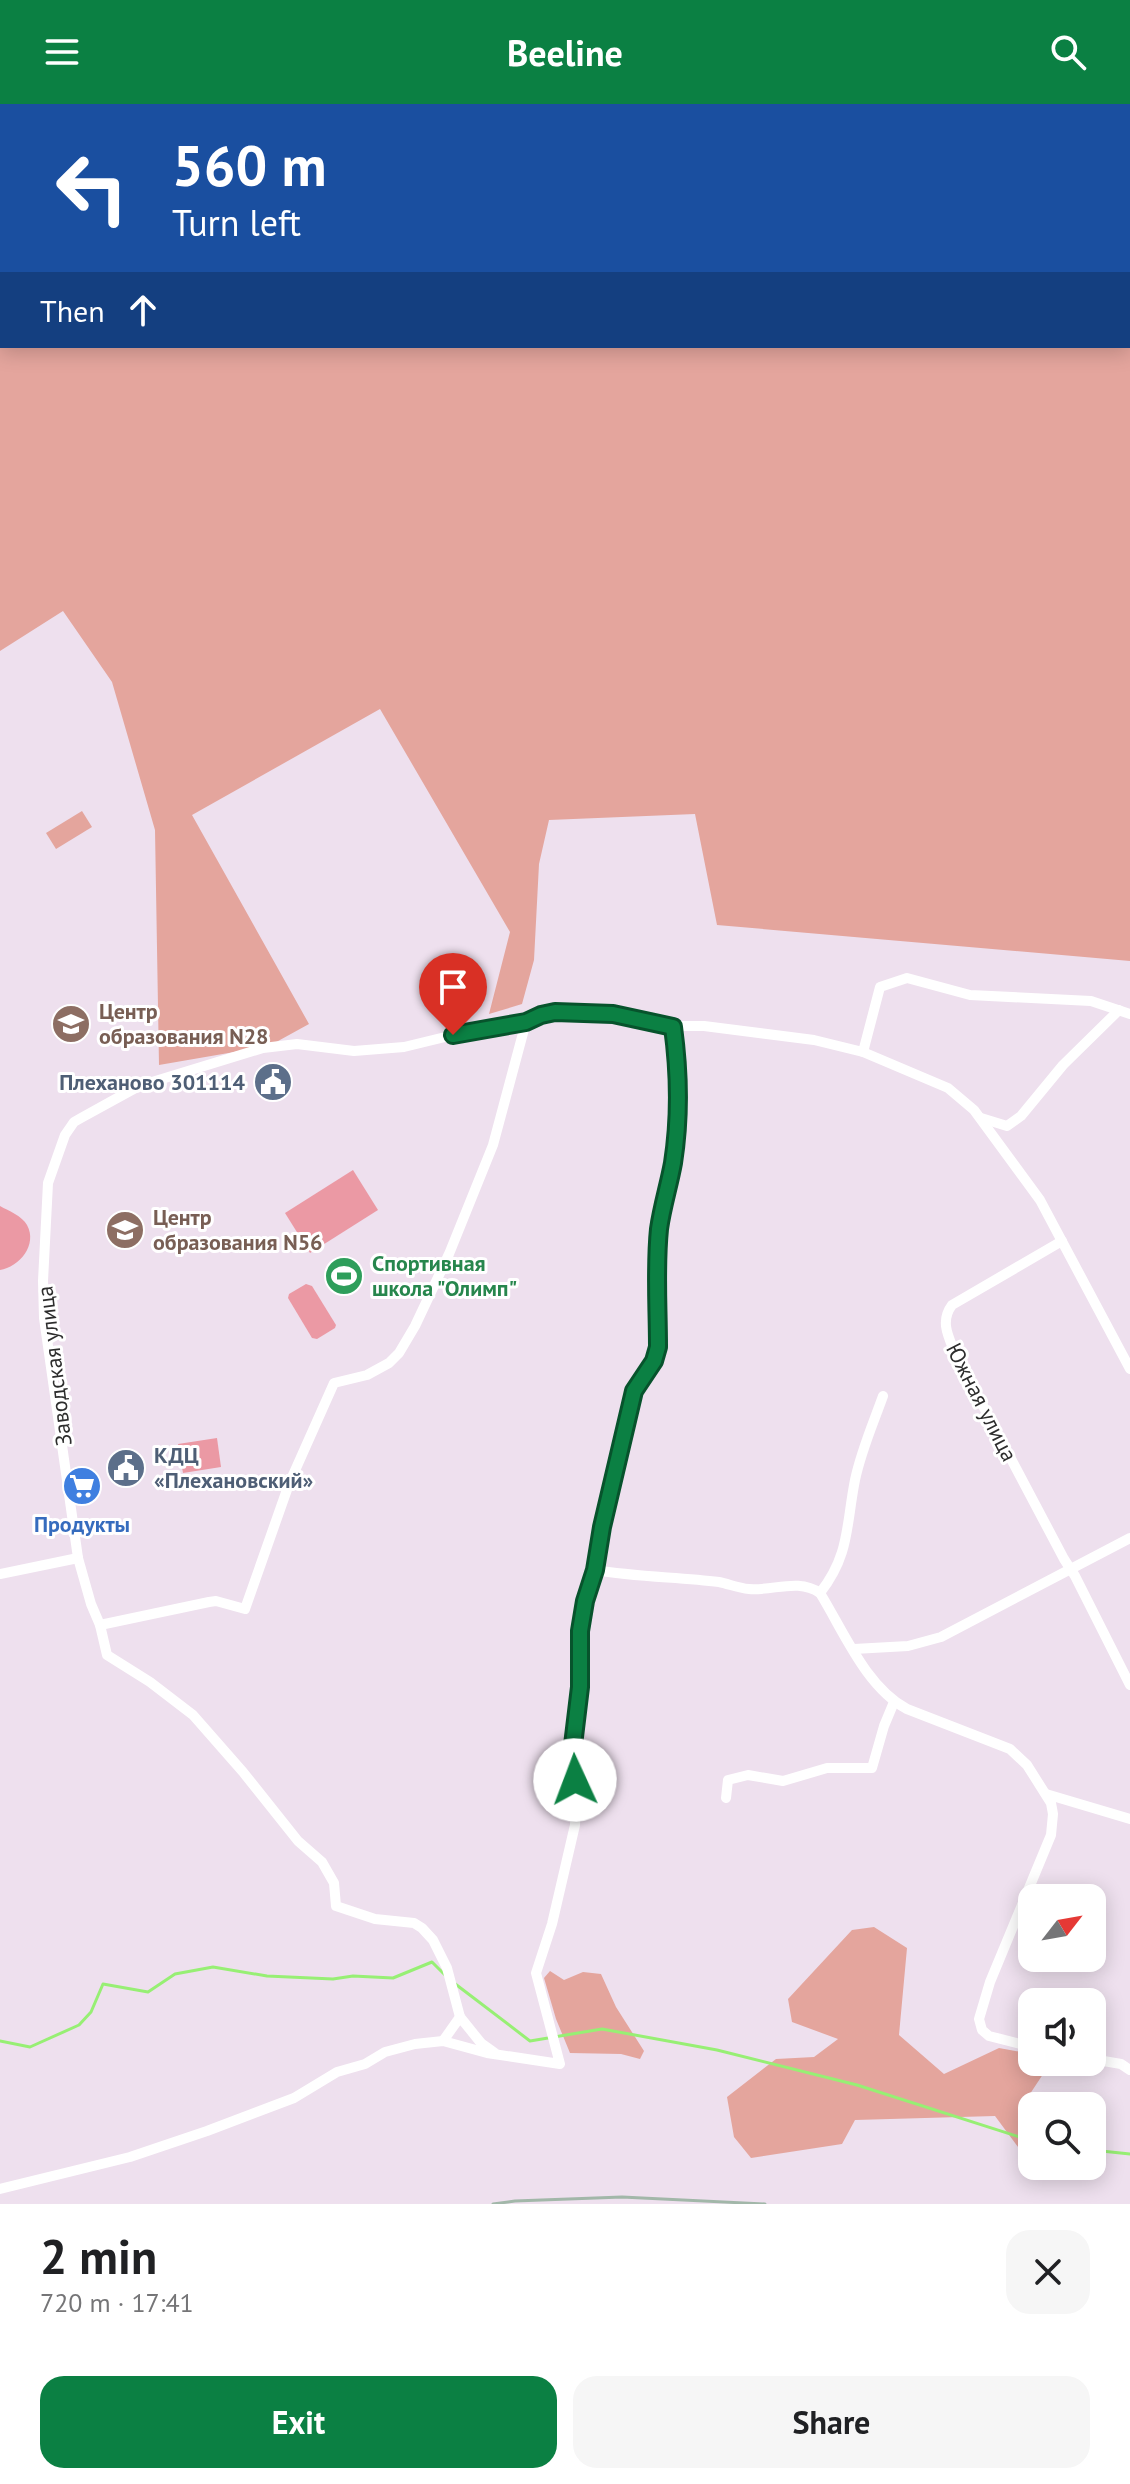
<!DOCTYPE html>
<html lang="en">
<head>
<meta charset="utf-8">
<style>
	body { margin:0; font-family:"PT Sans",sans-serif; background:#f6f6f6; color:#202124; height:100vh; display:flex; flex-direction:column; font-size:30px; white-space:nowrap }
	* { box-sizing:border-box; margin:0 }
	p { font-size:26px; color:#757577 }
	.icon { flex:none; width:44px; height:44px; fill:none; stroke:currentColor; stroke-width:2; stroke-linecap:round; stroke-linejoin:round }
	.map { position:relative; height:2100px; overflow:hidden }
	.panel { display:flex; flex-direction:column; background:#fff; flex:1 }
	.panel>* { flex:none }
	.top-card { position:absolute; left:0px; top:0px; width:1130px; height:244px; box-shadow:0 4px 20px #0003; background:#1a4fa0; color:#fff; overflow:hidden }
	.needle { width:52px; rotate:59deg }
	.fabs { position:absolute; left:1018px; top:1780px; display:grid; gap:16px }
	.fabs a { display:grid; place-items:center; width:88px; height:88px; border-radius:16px; background:#fff; box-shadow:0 4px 20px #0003; font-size:40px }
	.pin { position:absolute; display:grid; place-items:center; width:68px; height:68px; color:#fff; margin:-82px -34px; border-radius:50% 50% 50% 0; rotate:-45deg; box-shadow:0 0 8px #0007 }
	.pin .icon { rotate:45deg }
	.me { position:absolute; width:88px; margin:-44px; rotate:358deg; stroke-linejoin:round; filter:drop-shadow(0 0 6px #0008) }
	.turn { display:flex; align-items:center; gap:28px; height:168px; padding:0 40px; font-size:36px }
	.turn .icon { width:104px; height:104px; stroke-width:2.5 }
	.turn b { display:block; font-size:56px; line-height:68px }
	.then { display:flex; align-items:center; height:76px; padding:0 40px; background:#0003; gap:16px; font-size:30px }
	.round { display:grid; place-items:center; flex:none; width:84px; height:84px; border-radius:24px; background:#f6f6f6 }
	.overview { display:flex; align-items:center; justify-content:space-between; height:136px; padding:0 40px }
	h1 { font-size:48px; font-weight:700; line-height:60px }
	.action { display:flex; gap:16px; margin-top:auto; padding:16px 40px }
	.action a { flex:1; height:92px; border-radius:24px; background:#0b8043; color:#fff; font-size:32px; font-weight:700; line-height:92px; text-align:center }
	.action a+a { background:#f6f6f6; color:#202124 }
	header { display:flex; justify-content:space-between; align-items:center; height:104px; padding:0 40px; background:#0b8043; color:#fff; font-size:36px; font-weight:700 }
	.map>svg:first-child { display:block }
	.green { fill:#e4a59d }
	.pitch { fill:#eb99a4 }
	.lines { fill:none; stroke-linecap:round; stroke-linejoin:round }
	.stream { stroke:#97ef74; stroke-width:3 }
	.street { stroke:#fff; stroke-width:10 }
	.rail { stroke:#a2b7a9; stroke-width:3 }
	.route-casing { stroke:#07532c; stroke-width:20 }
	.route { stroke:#0b8043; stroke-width:14 }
	.labels { text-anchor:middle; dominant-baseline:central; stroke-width:6; stroke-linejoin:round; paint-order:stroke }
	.education-label { font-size:22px; font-weight:bold; fill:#785e54; stroke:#fff; text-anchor:start }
	.service-label { font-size:22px; font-weight:bold; fill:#4e5e75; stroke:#fff; text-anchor:end }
	.leisure-label { font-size:22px; font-weight:bold; fill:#27864d; stroke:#fff; text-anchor:start }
	.street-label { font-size:22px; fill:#2d2d2d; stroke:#fff }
	.shop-label { font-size:22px; font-weight:bold; fill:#366cbe; stroke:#fff }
</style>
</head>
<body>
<header><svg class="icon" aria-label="menu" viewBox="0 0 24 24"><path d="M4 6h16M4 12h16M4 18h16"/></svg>Beeline<svg class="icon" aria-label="search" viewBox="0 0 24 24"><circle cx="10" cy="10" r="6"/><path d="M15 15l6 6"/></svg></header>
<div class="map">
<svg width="1130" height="2100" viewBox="0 0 1130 2100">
	<rect width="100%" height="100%" fill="#eee0ee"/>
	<!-- green -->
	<g class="green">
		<path d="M114 0H1130V857L717 821 695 710 549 716 539 760 534 856 522 900 489 910 510 828 380 605 192 711 309 920 269 942 159 961 155 726 112 578 63 507 0 547V157L2 154V242H1128V2H112Z"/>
		<path d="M82 707 92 723 56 745 46 729Z"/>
		<path d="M874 1823 907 1844 899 1931 944 1970 999 1944 1032 1950V1958H1051L1026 1996 1032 2005V2062H1048L1038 2070 995 2012 855 2016 842 2040 751 2054 734 2033 727 1993 776 1955 814 1953 838 1935 792 1918 788 1895 852 1826Z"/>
		<path d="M550 1867 564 1876 583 1868 601 1870 616 1903 644 1947 640 1955 621 1950 570 1949 556 1915 544 1874Z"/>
	</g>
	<!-- pitch -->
	<g class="pitch">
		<path d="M353 1066 378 1106 310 1149 285 1109Z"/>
		<path d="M0 1102C9 1107 22 1112 27 1121 38 1141 19 1163 0 1166Z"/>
		<path d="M306 1180 312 1182 336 1221 335 1224 317 1235 312 1234 288 1194 289 1190Z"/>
		<path d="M217 1334 221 1363 183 1369 178 1340Z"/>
	</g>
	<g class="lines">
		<!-- stream -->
		<g class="stream">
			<path d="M454 1879 530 1937 602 1925 717 1946 857 1981 1032 2037"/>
			<path d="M0 1937 30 1943 79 1921 91 1908 103 1880 148 1888 175 1870 213 1863 267 1872 333 1875 353 1872 393 1874 432 1858 446 1872"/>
			<path d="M1092 2046 1130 2050"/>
		</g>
		<!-- street -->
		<g class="street">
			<path d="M0 0 3 2"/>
			<path d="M104 2 106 0"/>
			<path d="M0 163 2 160"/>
			<path d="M863 948 880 883 907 874 970 891 1091 897 1130 910"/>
			<path d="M981 1014 1007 1022 1021 1012 1063 961 1119 906"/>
			<path d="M1062 1137 952 1201C940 1217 948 1232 955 1249L1064 1455 1075 1472 1130 1581"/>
			<path d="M595 1466C636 1473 678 1473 719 1478 729 1480 738 1484 749 1485 774 1487 798 1474 820 1489 844 1528 866 1583 907 1605L1010 1645 1027 1661 1051 1699 1053 1710 1051 1731 990 1878 979 1915 982 1926 989 1932 1032 1943"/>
			<path d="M0 1470 78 1454"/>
			<path d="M820 1489C850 1451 846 1421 855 1376 861 1347 873 1320 883 1292"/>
			<path d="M100 1521 209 1498 216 1497 245 1505 289 1380 334 1279 367 1271 389 1259 399 1249 415 1222 449 1150 493 1041 526 918"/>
			<path d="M854 1545 908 1542 941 1533 1130 1434"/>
			<path d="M1046 1690 1130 1715"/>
			<path d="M726 1694 728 1676 748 1671 783 1677 827 1664H872L884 1622 894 1598"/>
			<path d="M460 1913 447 1864 433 1836 422 1824 414 1819 375 1815 336 1802 334 1779 322 1758 298 1737 243 1668 193 1611 150 1578 107 1551 100 1521 91 1500 78 1454 44 1214 43 1177 48 1079 65 1031 74 1018 81 1014 139 982 263 944 297 940 354 947 404 943 474 926 526 918 541 911 555 908H597L624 911 665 922H704L814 936 863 948 948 984 974 1006 1040 1096 1130 1265"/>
			<path d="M443 1937 460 1913 481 1939 495 1949"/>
			<path d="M1092 1955 1121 1960 1130 1966"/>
			<path d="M0 2085 130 2053 207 2027 294 1994 337 1968 365 1960 385 1948 415 1940 443 1937 487 1949 560 1960 536 1869 552 1820 575 1721 576 1697 573 1641 580 1583V1527L634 1287 654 1257 658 1243C658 1203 655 1165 659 1125 662 1103 669 1081 673 1059 680 1014 679 967 673 923"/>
		</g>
		<!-- rail -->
		<path class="rail" d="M493 2100 515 2097 622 2093 765 2100"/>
	</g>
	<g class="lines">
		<!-- route casing -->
		<g class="route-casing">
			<path id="route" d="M453 931 526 918 541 911 555 908 613 910 673 923C679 967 680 1014 673 1059 669 1081 662 1103 659 1125 655 1165 658 1203 658 1243L654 1257 634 1287 602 1423 595 1466 585 1497 580 1527V1583L573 1641 575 1676"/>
		</g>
		<!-- route -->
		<use href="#route" class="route"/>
	</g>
	<!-- icons -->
	<defs>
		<g id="school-disc" transform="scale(2)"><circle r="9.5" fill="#8d6e63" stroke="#fff"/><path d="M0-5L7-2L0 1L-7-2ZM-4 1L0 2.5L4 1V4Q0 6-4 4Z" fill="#fff"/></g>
		<g id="civic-disc" transform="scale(2)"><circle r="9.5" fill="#5c6f8a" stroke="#fff"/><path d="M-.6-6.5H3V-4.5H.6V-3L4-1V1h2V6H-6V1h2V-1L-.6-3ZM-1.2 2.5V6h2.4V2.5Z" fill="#fff"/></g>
		<g id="stadium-disc" transform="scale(2)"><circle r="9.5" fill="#2e9e5b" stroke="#fff"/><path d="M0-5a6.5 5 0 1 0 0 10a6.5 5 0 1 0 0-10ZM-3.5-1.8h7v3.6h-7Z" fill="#fff"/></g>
		<g id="supermarket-disc" transform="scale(2)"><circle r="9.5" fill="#3f7fe0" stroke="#fff"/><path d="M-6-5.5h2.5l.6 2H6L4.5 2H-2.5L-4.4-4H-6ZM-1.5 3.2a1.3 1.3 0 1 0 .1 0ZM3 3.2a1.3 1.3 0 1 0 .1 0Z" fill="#fff"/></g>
	</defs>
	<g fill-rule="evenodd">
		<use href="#school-disc" x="71" y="920"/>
		<use href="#civic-disc" x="273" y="978"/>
		<use href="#school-disc" x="125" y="1126"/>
		<use href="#stadium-disc" x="344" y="1172"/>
		<use href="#civic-disc" x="126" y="1364"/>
		<use href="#supermarket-disc" x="82" y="1382"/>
	</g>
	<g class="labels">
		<!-- education labels -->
		<g class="education-label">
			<text x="99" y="907">Центр<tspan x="99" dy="25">образования N28</tspan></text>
			<text x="153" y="1113">Центр<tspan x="153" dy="25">образования N56</tspan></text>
		</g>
		<!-- service labels -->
		<g class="service-label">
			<text x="245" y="978">Плеханово 301114</text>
			<text x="154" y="1351" text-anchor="start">КДЦ<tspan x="154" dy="25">«Плехановский»</tspan></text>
		</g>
		<!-- leisure labels -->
		<g class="leisure-label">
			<text x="372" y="1159">Спортивная<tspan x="372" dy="25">школа "Олимп"</tspan></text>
		</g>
		<!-- street labels -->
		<g class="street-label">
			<text transform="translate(54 1262) rotate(-97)">Заводская улица</text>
			<text transform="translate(982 1298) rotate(63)">Южная улица</text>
		</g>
		<!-- shop labels -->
		<g class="shop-label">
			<text x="82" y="1420">Продукты</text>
		</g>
	</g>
</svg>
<div class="fabs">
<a><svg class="needle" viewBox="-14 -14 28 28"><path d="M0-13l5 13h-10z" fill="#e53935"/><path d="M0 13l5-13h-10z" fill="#757577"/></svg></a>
<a><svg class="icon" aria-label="sound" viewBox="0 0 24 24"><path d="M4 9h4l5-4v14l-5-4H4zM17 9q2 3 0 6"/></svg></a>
<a><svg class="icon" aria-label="search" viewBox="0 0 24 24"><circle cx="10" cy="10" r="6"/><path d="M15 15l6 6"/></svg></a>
</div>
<div class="pin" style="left:453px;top:931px;background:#d93025"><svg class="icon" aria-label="arrive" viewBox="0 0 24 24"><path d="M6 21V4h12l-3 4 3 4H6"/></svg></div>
<svg class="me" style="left:575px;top:1676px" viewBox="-20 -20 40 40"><circle r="19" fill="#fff"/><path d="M0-13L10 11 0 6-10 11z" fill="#0b8043"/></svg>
<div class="top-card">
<div class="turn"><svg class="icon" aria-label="left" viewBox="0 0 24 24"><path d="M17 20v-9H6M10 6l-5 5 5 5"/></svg><div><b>560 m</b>Turn left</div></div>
<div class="then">Then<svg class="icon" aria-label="ahead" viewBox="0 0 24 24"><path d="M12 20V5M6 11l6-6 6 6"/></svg></div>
</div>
</div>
<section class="panel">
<div class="overview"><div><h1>2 min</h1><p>720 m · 17:41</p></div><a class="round"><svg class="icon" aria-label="close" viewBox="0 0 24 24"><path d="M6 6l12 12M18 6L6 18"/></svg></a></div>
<div class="action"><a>Exit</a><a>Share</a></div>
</section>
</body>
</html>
